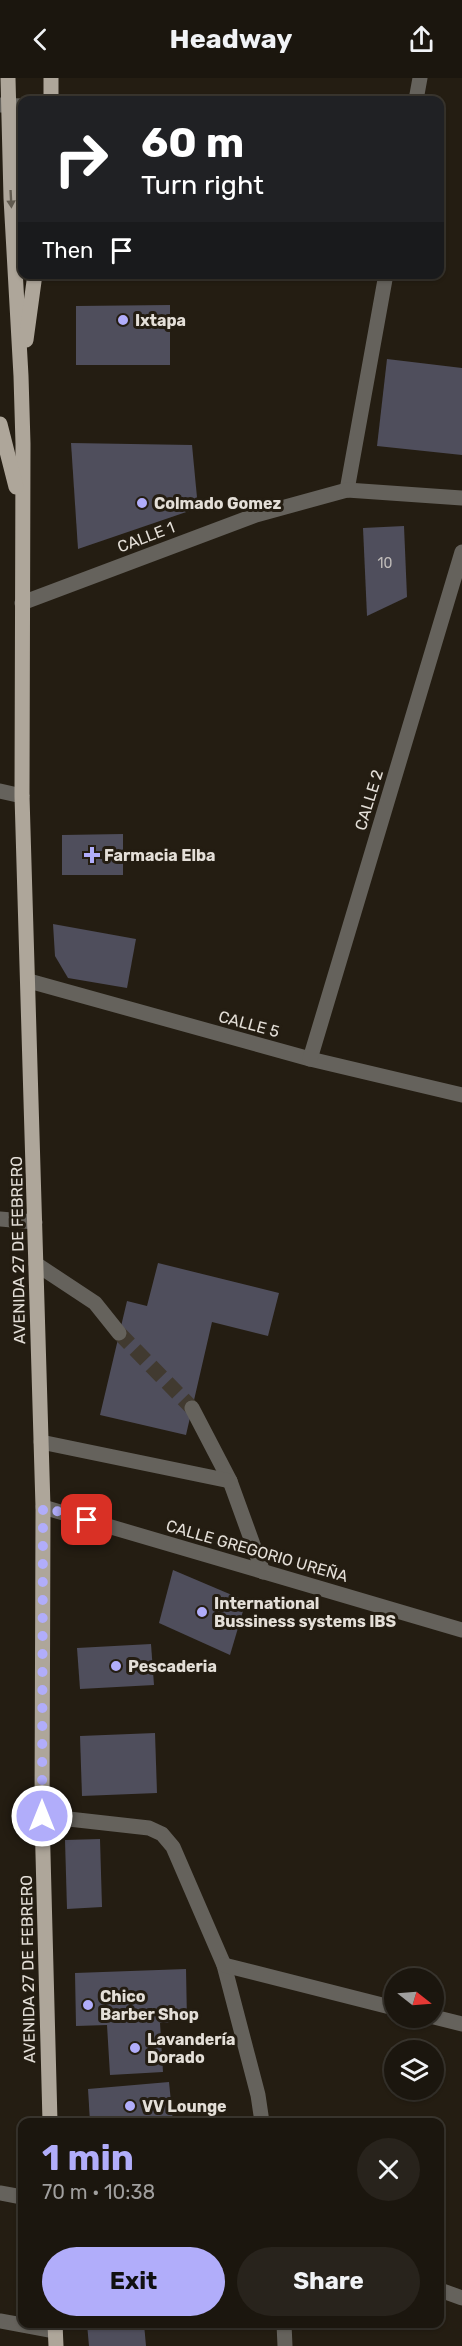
<!DOCTYPE html>
<html lang="en">
<head>
<meta charset="utf-8">
<style>
	body { margin:0; font-family:Rubik,sans-serif; background:#28231c; color:#f1f3f6; height:100vh; display:flex; flex-direction:column; font-size:22px; white-space:nowrap }
	* { box-sizing:border-box; margin:0 }
	p { font-size:20px; color:#a09f9e }
	.icon { flex:none; width:33px; height:33px; fill:none; stroke:currentColor; stroke-width:2; stroke-linecap:round; stroke-linejoin:round }
	.map { position:relative; flex:1; overflow:hidden }
	.drawer { position:absolute; left:18px; top:2040px; width:426px; height:210px; display:flex; flex-direction:column; background:#1b160e; border-radius:12px; box-shadow:0 2px 4px #0004,0 0 0 2px #39352e }
	.drawer>* { flex:none }
	.hud { position:absolute; left:18px; top:18px; width:426px; height:183px; border-radius:12px; box-shadow:0 2px 4px #0004,0 0 0 2px #39352e; background:#202124; color:#fff; overflow:hidden }
	.needle { width:39px; rotate:107deg }
	.controls { position:absolute; left:384px; top:1890px; display:grid; gap:12px }
	.controls a { display:grid; place-items:center; width:60px; height:60px; border-radius:50%; background:#1b160e; box-shadow:0 2px 4px #0004,0 0 0 2px #39352e; font-size:30px }
	.pin { position:absolute; display:grid; place-items:center; width:51px; height:51px; color:#fff; margin:-26px; border-radius:12px; box-shadow:0 3px 9px #0006 }
	.me { position:absolute; width:66px; margin:-33px; rotate:0deg; stroke-linejoin:round; filter:drop-shadow(0 0 4px #0008) }
	.turn { display:flex; align-items:center; gap:21px; height:126px; padding:0 24px; font-size:27px }
	.turn .icon { width:78px; height:78px; stroke-width:2.5 }
	.turn b { display:block; font-size:42px; line-height:51px }
	.then { display:flex; align-items:center; height:57px; padding:0 24px; background:#0003; gap:12px; font-size:22px }
	.round { display:grid; place-items:center; flex:none; width:63px; height:63px; border-radius:32px; background:#28231c }
	.headline { display:flex; align-items:center; justify-content:space-between; height:102px; padding:0 24px }
	h1 { font-size:36px; font-weight:700; line-height:45px; color:#b1adfa }
	.cta { display:flex; gap:12px; margin-top:auto; padding:12px 24px }
	.cta a { flex:1; height:69px; border-radius:36px; background:#b1adfa; color:#111; font-size:24px; font-weight:700; line-height:69px; text-align:center }
	.cta a+a { background:#28231c; color:#f1f3f6 }
	header { display:flex; justify-content:space-between; align-items:center; height:78px; padding:0 24px; background:#1b160e; font-size:27px; font-weight:700 }
	.map>svg:first-child { display:block }
	.building { fill:#4f4e5c }
	.lines { fill:none; stroke-linecap:round; stroke-linejoin:round }
	.minor-tunnel { stroke:#413a30; stroke-width:15; stroke-dasharray:15 8; stroke-linecap:butt }
	.minor { stroke:#65625c; stroke-width:15 }
	.major { stroke:#aea69a; stroke-width:15 }
	.oneway { fill:#625b4f }
	.route { stroke:#b1adfa; stroke-width:10; stroke-dasharray:0 18 }
	.poi-dot { fill:#b1adfa; stroke:#241d12; stroke-width:2 }
	.labels { text-anchor:middle; dominant-baseline:central; stroke-width:6; stroke-linejoin:round; paint-order:stroke }
	.number-label { font-size:14px; fill:#bfbbb9 }
	.poi-label { font-size:16px; font-weight:bold; fill:#e4dfd8; stroke:#241d12; text-anchor:start }
	.street-label { font-size:16px; fill:#e4dfd8; stroke:#241d12 }
</style>
</head>
<body>
<header><svg class="icon" aria-label="back" viewBox="0 0 24 24"><path d="M15 5l-7 7 7 7"/></svg>Headway<svg class="icon" aria-label="share" viewBox="0 0 24 24"><path d="M12 15V3M7 8l5-5 5 5M5 13v7h14v-7"/></svg></header>
<div class="map">
<svg width="462" height="2268" viewBox="0 0 462 2268">
	<rect width="100%" height="100%" fill="#241d12"/>
	<!-- building -->
	<g class="building">
		<path d="M170 227V287H76V228Z"/>
		<path d="M387 281 462 290V377L377 368Z"/>
		<path d="M71 365 192 367 198 430 78 471Z"/>
		<path d="M404 448 407 519 367 538 363 450Z"/>
		<path d="M123 756V797H62V757Z"/>
		<path d="M53 846 136 861 127 910 68 900 55 878Z"/>
		<path d="M158 1185 279 1215 268 1258 212 1244 186 1357 100 1337 127 1223 147 1228Z"/>
		<path d="M173 1492 246 1523 230 1577 159 1545Z"/>
		<path d="M151 1566 154 1607 80 1611 77 1570Z"/>
		<path d="M155 1655 157 1715 82 1718 80 1658Z"/>
		<path d="M100 1761 102 1829 67 1831 65 1762Z"/>
		<path d="M186 1891 187 1943 160 1945 163 1994 110 1997 107 1947 76 1948 75 1895Z"/>
		<path d="M169 2004 173 2044H90L88 2011Z"/>
		<path d="M87 2246H144L146 2268H89Z"/>
	</g>
	<g class="lines">
		<!-- minor-tunnel -->
		<path class="minor-tunnel" d="M119 1255 192 1330"/>
		<!-- minor -->
		<g class="minor">
			<path d="M416 22 420 0"/>
			<path d="M0 27 22 28"/>
			<path d="M347 412 386 196"/>
			<path d="M22 525 256 437 347 412 462 420"/>
			<path d="M0 713 22 718"/>
			<path d="M29 903 310 981 462 1017"/>
			<path d="M310 981 462 474"/>
			<path d="M0 1141 35 1144"/>
			<path d="M36 1186 95 1225 119 1255"/>
			<path d="M192 1330 230 1403 263 1494"/>
			<path d="M41 1364 230 1403"/>
			<path d="M43 1429 462 1552"/>
			<path d="M42 1738 149 1750 162 1756 173 1769 224 1887 258 2017 262 2044"/>
			<path d="M224 1887 394 1930"/>
			<path d="M434 1939 462 1946"/>
			<path d="M0 2115 22 2119"/>
			<path d="M440 2212 462 2220"/>
			<path d="M0 2243 55 2253"/>
			<path d="M284 2246 285 2268"/>
		</g>
		<!-- major -->
		<g class="major">
			<path d="M8 0 11 120 21 298 23 366 22 718 43 1429 42 1738 50 2044"/>
			<path d="M51 22V0"/>
			<path d="M26 262 35 196"/>
			<path d="M0 346 16 409"/>
			<path d="M55 2246 56 2268"/>
		</g>
	</g>
	<!-- one-way arrows -->
	<defs><path id="oneway-solid" d="M-6-.8H1V-3.2L6.5 0L1 3.2V.8H-6Z" transform="scale(1.5)"/></defs>
	<use class="oneway" href="#oneway-solid" transform="translate(11 121) rotate(87)"/>
	<g class="lines">
		<!-- route -->
		<path class="route" d="M42 1738 43 1429 87 1442"/>
	</g>
	<!-- markers -->
	<g class="poi-dot">
		<circle cx="123" cy="242" r="6"/>
		<circle cx="142" cy="425" r="6"/>
		<path d="M89 768h6v6h6v6h-6v6h-6v-6h-6v-6h6z"/>
		<circle cx="202" cy="1534" r="6"/>
		<circle cx="116" cy="1588" r="6"/>
		<circle cx="88" cy="1927" r="6"/>
		<circle cx="135" cy="1970" r="6"/>
		<circle cx="130" cy="2028" r="6"/>
	</g>
	<g class="labels">
		<!-- number labels -->
		<g class="number-label">
			<text x="385" y="485">10</text>
		</g>
		<!-- poi labels -->
		<g class="poi-label">
			<text x="135" y="242">Ixtapa</text>
			<text x="154" y="425">Colmado Gomez</text>
			<text x="104" y="777">Farmacia Elba</text>
			<text x="214" y="1525">International<tspan x="214" dy="18">Bussiness systems IBS</tspan></text>
			<text x="128" y="1588">Pescaderia</text>
			<text x="100" y="1918">Chico<tspan x="100" dy="18">Barber Shop</tspan></text>
			<text x="147" y="1961">Lavandería<tspan x="147" dy="18">Dorado</tspan></text>
			<text x="142" y="2028">VV Lounge</text>
		</g>
		<!-- street labels -->
		<g class="street-label">
			<text transform="translate(146 459) rotate(-21)">CALLE 1</text>
			<text transform="translate(369 722) rotate(-73)">CALLE 2</text>
			<text transform="translate(249 946) rotate(15)">CALLE 5</text>
			<text transform="translate(18 1172) rotate(-91)">AVENIDA 27 DE FEBRERO</text>
			<text transform="translate(257 1473) rotate(16)">CALLE GREGORIO UREÑA</text>
			<text transform="translate(28 1891) rotate(-91)">AVENIDA 27 DE FEBRERO</text>
		</g>
	</g>
</svg>
<div class="controls">
<a><svg class="needle" viewBox="-14 -14 28 28"><path d="M0-13l5 13h-10z" fill="#e53935"/><path d="M0 13l5-13h-10z" fill="#a09f9e"/></svg></a>
<a><svg class="icon" aria-label="layers" viewBox="0 0 24 24"><path d="M12 4l9 5-9 5-9-5zM3 14l9 5 9-5"/></svg></a>
</div>
<div class="pin" style="left:87px;top:1442px;background:#d93025"><svg class="icon" aria-label="arrive" viewBox="0 0 24 24"><path d="M6 21V4h12l-3 4 3 4H6"/></svg></div>
<svg class="me" style="left:42px;top:1738px" viewBox="-20 -20 40 40"><circle r="17" fill="#b1adfa" stroke="#fff" stroke-width="3"/><path d="M0-11L8 9 0 5-8 9z" fill="#fff"/></svg>
<div class="hud">
<div class="turn"><svg class="icon" aria-label="right" viewBox="0 0 24 24"><path d="M7 20v-9h11M14 6l5 5-5 5"/></svg><div><b>60 m</b>Turn right</div></div>
<div class="then">Then<svg class="icon" aria-label="arrive" viewBox="0 0 24 24"><path d="M6 21V4h12l-3 4 3 4H6"/></svg></div>
</div>
<section class="drawer">
<div class="headline"><div><h1>1 min</h1><p>70 m · 10:38</p></div><a class="round"><svg class="icon" aria-label="close" viewBox="0 0 24 24"><path d="M6 6l12 12M18 6L6 18"/></svg></a></div>
<div class="cta"><a>Exit</a><a>Share</a></div>
</section>
</div>
</body>
</html>
